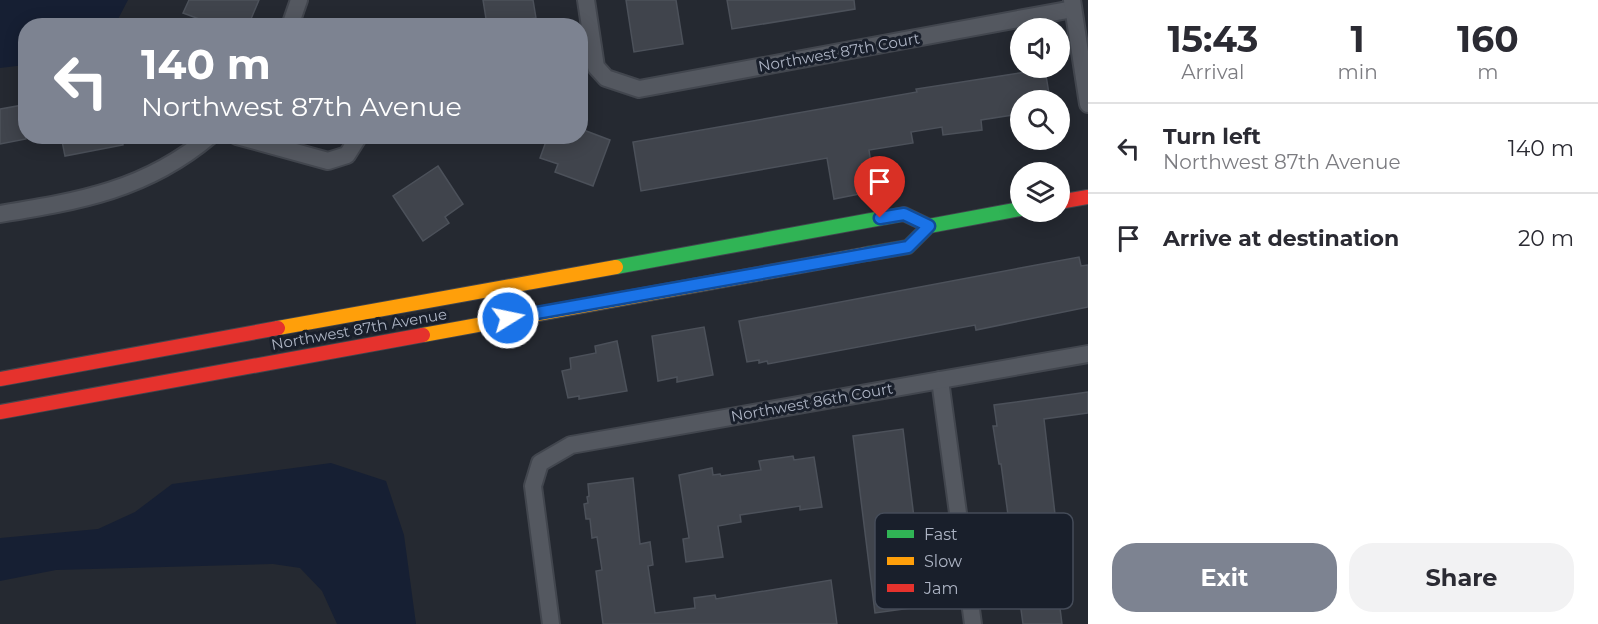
<!DOCTYPE html>
<html lang="en">
<head>
<meta charset="utf-8">
<style>
	body { margin:0; font-family:Montserrat,sans-serif; background:#f2f2f3; color:#2b2b33; height:100vh; display:flex; flex-direction:column; font-size:22px; white-space:nowrap }
	* { box-sizing:border-box; margin:0 }
	p { font-size:20px; color:#7c7c81 }
	.icon { flex:none; width:33px; height:33px; fill:none; stroke:currentColor; stroke-width:2; stroke-linecap:round; stroke-linejoin:round }
	.map { position:relative; flex:1; overflow:hidden }
	.drawer { display:flex; flex-direction:column; background:#fff; width:510px }
	.drawer>* { flex:none }
	.guide { position:absolute; left:18px; top:18px; width:570px; height:126px; border-radius:24px; box-shadow:0 3px 15px #0003; background:#7d8391; color:#fff; overflow:hidden }
	.fabs { position:absolute; left:1010px; top:18px; display:grid; gap:12px }
	.fabs a { display:grid; place-items:center; width:60px; height:60px; border-radius:50%; background:#fff; box-shadow:0 3px 15px #0003; font-size:30px }
	.pin { position:absolute; display:grid; place-items:center; width:51px; height:51px; color:#fff; margin:-62px -26px; border-radius:50% 50% 50% 0; rotate:-45deg; box-shadow:0 0 6px #0007 }
	.pin .icon { rotate:45deg }
	.me { position:absolute; width:66px; margin:-33px; rotate:80deg; stroke-linejoin:round; filter:drop-shadow(0 0 4px #0008) }
	.turn { display:flex; align-items:center; gap:21px; height:126px; padding:0 24px; font-size:27px }
	.turn .icon { width:78px; height:78px; stroke-width:2.5 }
	.turn b { display:block; font-size:42px; line-height:51px }
	.eta { display:flex; justify-content:space-evenly; align-items:center; height:102px; text-align:center }
	.eta b { font-size:36px; font-weight:700; line-height:42px }
	.button { display:flex; gap:12px; margin-top:auto; padding:12px 24px }
	.button a { flex:1; height:69px; border-radius:24px; background:#7d8391; color:#fff; font-size:24px; font-weight:700; line-height:69px; text-align:center }
	.button a+a { background:#f2f2f3; color:#2b2b33 }
	ul { padding:0; list-style:none }
	li { display:flex; align-items:center; gap:18px; height:90px; padding:0 24px; border-top:2px solid #e1e1e2 }
	li div { flex:1 }
	li b { display:block; font-size:22px }
	li em { font-style:normal }
	main { display:flex; flex:1; min-height:0 }
	.map>svg:first-child { display:block }
	.water { fill:#161f33 }
	.building { fill:#40444c; stroke:#4c515a; stroke-width:1.5 }
	.lines { fill:none; stroke-linecap:round; stroke-linejoin:round }
	.street-casing { stroke:#42464e; stroke-width:20 }
	.fast-casing { stroke:#42464e; stroke-width:16 }
	.slow-casing { stroke:#42464e; stroke-width:16 }
	.jam-casing { stroke:#42464e; stroke-width:16 }
	.street { stroke:#545860; stroke-width:16 }
	.fast { stroke:#30b455; stroke-width:14 }
	.slow { stroke:#ff9f0a; stroke-width:14 }
	.jam { stroke:#e5322d; stroke-width:14 }
	.route-casing { stroke:#114b97; stroke-width:15 }
	.route { stroke:#1a73e8; stroke-width:10 }
	.labels { text-anchor:middle; dominant-baseline:central; stroke-width:6; stroke-linejoin:round; paint-order:stroke }
	.street-label { font-size:15px; fill:#adb4c4; stroke:#191f2b }
	.key { fill:#191f2b; stroke:#454c59; stroke-width:1.5 }
	.key-label { font-size:16px; fill:#adb4c4 }
</style>
</head>
<body>
<main>
<div class="map">
<svg width="1088" height="624" viewBox="0 0 1088 624">
	<rect width="100%" height="100%" fill="#252931"/>
	<!-- water -->
	<g class="water">
		<path d="M0 0H128L115 25 26 26 25 65 0 68Z"/>
		<path d="M331 463 386 481 404 535 416 624H337L322 591 300 568 273 564 56 570 0 581V538L98 529 135 512 172 484Z"/>
	</g>
	<!-- building -->
	<g class="building">
		<path d="M189 0H259L248 26H218L183 13Z"/>
		<path d="M483 0H533L536 18 487 25Z"/>
		<path d="M626 0H676L683 44 634 52Z"/>
		<path d="M727 0H854L855 9 732 29Z"/>
		<path d="M1045 69 1050 100H1020V114L981 120 982 130 943 135 942 127 911 132 913 143 869 150 875 191 834 199 827 158 641 191 633 142 917 92 916 89Z"/>
		<path d="M23 105 26 139 0 144V109Z"/>
		<path d="M581 129 610 140 593 186 555 172 558 164 540 158 548 136H580Z"/>
		<path d="M61 136H122L123 145 65 156Z"/>
		<path d="M438 166 463 204 445 217 449 223 423 241 393 196Z"/>
		<path d="M1079 257 1081 266 1088 265V307L976 330 975 325 768 364 767 361 759 363V360L747 362 739 321Z"/>
		<path d="M704 327 713 375 677 382V377L658 381 652 336Z"/>
		<path d="M617 341 627 391 579 399V396L568 398 562 371 571 369 570 358 596 353 595 346Z"/>
		<path d="M1088 392V413L1044 419 1064 592H1058L1062 624H1023L1001 464H999L993 426H997L994 405Z"/>
		<path d="M903 429 925 606 875 613 853 436Z"/>
		<path d="M793 456 794 460 814 457 822 507 800 510V506L740 515 741 522 718 526 723 557 686 562 683 539 689 538 679 475 712 468 713 475 720 474 721 476 761 470 759 461Z"/>
		<path d="M633 478 640 544 650 542 653 565 648 566 655 613 695 608 694 598 715 595 716 599 831 580 837 624H603L596 571 602 570 597 537 592 538 590 519H586L584 504 588 503 587 497 589 496 588 484Z"/>
	</g>
	<g class="lines">
		<!-- street casing -->
		<g class="street-casing">
			<g id="street">
				<path d="M586 0 596 67 606 78 639 89 1073 9"/>
				<path d="M1072 0 1088 104"/>
				<path d="M290 26 299 0"/>
				<path d="M237 136 328 161 347 155 359 136"/>
				<path d="M0 214C80 201 146 190 210 136"/>
				<path d="M940 380 973 624"/>
				<path d="M551 624 533 486 540 463 571 445 1088 354"/>
			</g>
		</g>
		<!-- fast casing -->
		<g class="fast-casing">
			<g id="fast">
				<path d="M867 254 908 247 929 226 1020 209"/>
				<path d="M616 267 904 214 929 226"/>
			</g>
		</g>
		<!-- slow casing -->
		<g class="slow-casing">
			<g id="slow">
				<path d="M278 328 616 267"/>
				<path d="M423 335 867 254"/>
			</g>
		</g>
		<!-- jam casing -->
		<g class="jam-casing">
			<g id="jam">
				<path d="M1059 202 1088 197"/>
				<path d="M0 379 278 328"/>
				<path d="M0 412 423 335"/>
			</g>
		</g>
		<!-- street -->
		<use href="#street" class="street"/>
		<!-- fast -->
		<use href="#fast" class="fast"/>
		<!-- slow -->
		<use href="#slow" class="slow"/>
		<!-- jam -->
		<use href="#jam" class="jam"/>
	</g>
	<g class="lines">
		<!-- route casing -->
		<g class="route-casing">
			<path id="route" d="M508 318 908 247 929 226 904 214 880 218"/>
		</g>
		<!-- route -->
		<use href="#route" class="route"/>
	</g>
	<g class="labels">
		<!-- street labels -->
		<g class="street-label">
			<text transform="translate(839 52) rotate(-10)">Northwest 87th Court</text>
			<text transform="translate(359 329) rotate(-10)">Northwest 87th Avenue</text>
			<text transform="translate(812 402) rotate(-10)">Northwest 86th Court</text>
		</g>
	</g>
	<!-- legend -->
	<rect x="875" y="513" width="198" height="96" rx="9" class="key"/>
	<rect x="887" y="530" width="27" height="8" fill="#30b455"/>
	<rect x="887" y="557" width="27" height="8" fill="#ff9f0a"/>
	<rect x="887" y="584" width="27" height="8" fill="#e5322d"/>
	<g class="key-label">
		<text x="924" y="540">Fast</text>
		<text x="924" y="567">Slow</text>
		<text x="924" y="594">Jam</text>
	</g>
</svg>
<div class="fabs">
<a><svg class="icon" aria-label="sound" viewBox="0 0 24 24"><path d="M4 9h4l5-4v14l-5-4H4zM17 9q2 3 0 6"/></svg></a>
<a><svg class="icon" aria-label="search" viewBox="0 0 24 24"><circle cx="10" cy="10" r="6"/><path d="M15 15l6 6"/></svg></a>
<a><svg class="icon" aria-label="layers" viewBox="0 0 24 24"><path d="M12 4l9 5-9 5-9-5zM3 14l9 5 9-5"/></svg></a>
</div>
<div class="pin" style="left:880px;top:218px;background:#d93025"><svg class="icon" aria-label="arrive" viewBox="0 0 24 24"><path d="M6 21V4h12l-3 4 3 4H6"/></svg></div>
<svg class="me" style="left:508px;top:318px" viewBox="-20 -20 40 40"><circle r="17" fill="#1a73e8" stroke="#fff" stroke-width="3"/><path d="M0-11L8 9 0 5-8 9z" fill="#fff"/></svg>
<div class="guide">
<div class="turn"><svg class="icon" aria-label="left" viewBox="0 0 24 24"><path d="M17 20v-9H6M10 6l-5 5 5 5"/></svg><div><b>140 m</b>Northwest 87th Avenue</div></div>
</div>
</div>
<section class="drawer">
<div class="eta">
<div><b>15:43</b><p>Arrival</p></div>
<div><b>1</b><p>min</p></div>
<div><b>160</b><p>m</p></div>
</div>
<ul>
<li><svg class="icon" aria-label="left" viewBox="0 0 24 24"><path d="M17 20v-9H6M10 6l-5 5 5 5"/></svg><div><b>Turn left</b><p>Northwest 87th Avenue</p></div><em>140 m</em></li>
<li><svg class="icon" aria-label="arrive" viewBox="0 0 24 24"><path d="M6 21V4h12l-3 4 3 4H6"/></svg><div><b>Arrive at destination</b></div><em>20 m</em></li>
</ul>
<div class="button"><a>Exit</a><a>Share</a></div>
</section>
</main>
</body>
</html>
